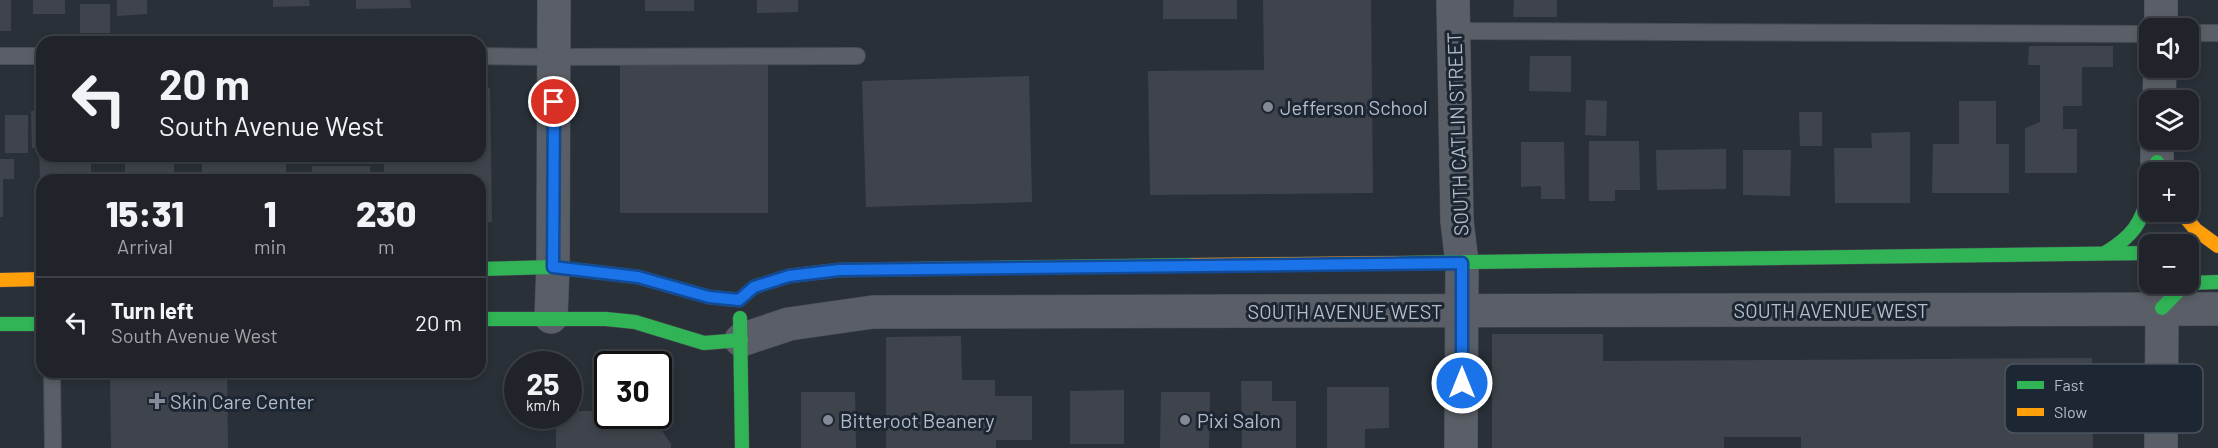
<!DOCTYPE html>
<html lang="en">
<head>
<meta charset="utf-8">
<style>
	body { margin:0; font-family:Barlow,sans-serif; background:#2d3036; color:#f1f3f6; height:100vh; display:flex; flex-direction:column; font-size:22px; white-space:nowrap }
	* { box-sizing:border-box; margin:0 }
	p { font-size:20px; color:#a2a4a8 }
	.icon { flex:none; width:33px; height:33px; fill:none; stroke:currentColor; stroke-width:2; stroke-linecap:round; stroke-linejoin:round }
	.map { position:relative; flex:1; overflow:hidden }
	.drawer { position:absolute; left:36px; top:174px; width:450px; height:204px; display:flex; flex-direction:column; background:#20242a; border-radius:18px; box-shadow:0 3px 9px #0003,0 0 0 2px #3d4147 }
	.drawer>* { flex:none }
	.hud { position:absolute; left:36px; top:36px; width:450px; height:126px; border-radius:18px; box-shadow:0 3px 9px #0003,0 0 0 2px #3d4147; background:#20242a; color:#f1f3f6; overflow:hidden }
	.buttons { position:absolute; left:2139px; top:18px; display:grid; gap:12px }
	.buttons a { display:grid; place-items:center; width:60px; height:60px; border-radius:12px; background:#20242a; box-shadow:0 3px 9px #0003,0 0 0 2px #3d4147; font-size:30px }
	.speed { position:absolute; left:504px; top:351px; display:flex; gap:12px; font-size:30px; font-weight:700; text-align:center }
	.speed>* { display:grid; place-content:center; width:78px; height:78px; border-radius:50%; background:#20242a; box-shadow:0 3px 9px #0003,0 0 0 2px #3d4147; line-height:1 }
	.speed small { font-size:15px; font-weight:400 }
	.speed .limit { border:3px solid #111; border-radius:9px; background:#fff; color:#111 }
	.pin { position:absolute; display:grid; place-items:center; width:51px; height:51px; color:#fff; margin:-26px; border:3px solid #fff; border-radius:50%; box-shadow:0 2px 6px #0007 }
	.me { position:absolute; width:66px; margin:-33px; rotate:0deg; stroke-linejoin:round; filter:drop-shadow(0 0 4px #0008) }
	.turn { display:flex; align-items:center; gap:21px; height:126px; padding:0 24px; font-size:27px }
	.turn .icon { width:78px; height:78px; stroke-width:2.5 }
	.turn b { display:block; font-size:42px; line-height:51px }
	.eta { display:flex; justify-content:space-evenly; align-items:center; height:102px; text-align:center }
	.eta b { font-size:36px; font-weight:800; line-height:42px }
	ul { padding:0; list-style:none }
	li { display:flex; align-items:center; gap:18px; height:90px; padding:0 24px; border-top:2px solid #3d4147 }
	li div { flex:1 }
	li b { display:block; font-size:22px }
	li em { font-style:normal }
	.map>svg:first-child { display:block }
	.building { fill:#3f444c }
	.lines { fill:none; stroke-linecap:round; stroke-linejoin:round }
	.lane-casing { stroke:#484c55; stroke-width:18 }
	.street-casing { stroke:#484c55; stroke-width:34 }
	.fast-casing { stroke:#484c55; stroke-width:15 }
	.slow-casing { stroke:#484c55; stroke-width:15 }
	.lane { stroke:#5a5e66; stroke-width:16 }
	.street { stroke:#5a5e66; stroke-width:33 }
	.fast { stroke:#30b455; stroke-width:14 }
	.slow { stroke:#ff9f0a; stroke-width:14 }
	.route-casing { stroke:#114b97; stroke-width:15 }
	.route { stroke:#1a73e8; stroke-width:10 }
	.poi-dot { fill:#848b96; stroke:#1d2633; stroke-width:2 }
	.labels { text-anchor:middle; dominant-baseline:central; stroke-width:6; stroke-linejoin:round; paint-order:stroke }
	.poi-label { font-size:20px; fill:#b4bcc9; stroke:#1d2633; text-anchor:start }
	.street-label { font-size:20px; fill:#b4bcc9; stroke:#1d2633 }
	.key { fill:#1d2633; stroke:#4a5360; stroke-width:1.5 }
	.key-label { font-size:16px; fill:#b4bcc9 }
</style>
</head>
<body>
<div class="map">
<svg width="2218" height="448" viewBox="0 0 2218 448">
	<rect width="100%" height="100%" fill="#2a3038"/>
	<!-- building -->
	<g class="building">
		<rect x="0" y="0" width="11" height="31"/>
		<rect x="33" y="0" width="32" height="14"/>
		<path d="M117 0H147V14L117 16Z"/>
		<path d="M273 0H309L310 6 273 7Z"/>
		<path d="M356 0H410L411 8 356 9Z"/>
		<rect x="645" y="0" width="49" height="11"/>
		<path d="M757 0H798V12L757 13Z"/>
		<rect x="1163" y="0" width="74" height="19"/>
		<path d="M1263 0H1371L1373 193 1150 195 1148 71 1264 70Z"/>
		<path d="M1514 0H1557V17H1513Z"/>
		<rect x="80" y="4" width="30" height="29"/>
		<path d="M2029 46H2113V67H2082V106H2063V129H2077V173H2025V128L2040 122V65H2028Z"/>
		<path d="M1530 56H1571V92L1529 91Z"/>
		<path d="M768 64V213H620V65Z"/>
		<path d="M1029 76 1032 202 866 207 862 81Z"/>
		<path d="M480 88H490L492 222H480V180H384V156H480Z"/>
		<path d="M1586 100 1607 101 1606 136 1585 135Z"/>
		<path d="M1959 101H1996V144H2009V193H1932L1933 144H1959Z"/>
		<path d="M42 110V156H56V162H91V180H40L39 148H32L31 111Z"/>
		<path d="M1799 112H1822V146H1800Z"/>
		<rect x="5" y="115" width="23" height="38"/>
		<path d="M1910 132V203H1835L1834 148H1872L1871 133Z"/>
		<path d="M1589 141H1639L1640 190H1615V201H1589Z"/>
		<path d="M1521 142H1564L1565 199H1541V186L1521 187Z"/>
		<path d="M1726 149V189L1657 190 1656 150Z"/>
		<path d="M1743 150H1791L1790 196 1743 195Z"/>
		<rect x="125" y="156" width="49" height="24"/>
		<path d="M202 156H219V159L286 158V180H202Z"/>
		<path d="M0 159H14V179H3V217H0Z"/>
		<rect x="312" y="166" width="58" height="14"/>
		<path d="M1492 334H1603V361L2092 358 2093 448H1801V437H1724V448H1492Z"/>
		<path d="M961 336 962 380H995V396H1032V440H996V448H886V337Z"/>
		<path d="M110 372H227L228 448H111Z"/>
		<path d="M1241 381H1272V401H1296V448H1242Z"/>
		<path d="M1327 387H1389V428L1365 429V448H1327Z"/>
		<path d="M1124 390V444H1070V391Z"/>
		<path d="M801 392H855L856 448H801Z"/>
		<path d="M1161 392H1210L1209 448H1160Z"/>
		<path d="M568 411H608V416H652L671 444V448H556V416H568Z"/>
	</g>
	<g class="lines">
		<!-- lane casing -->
		<g class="lane-casing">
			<g id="lane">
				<path d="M1453 31 2150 34"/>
				<path d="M2188 33H2218"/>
				<path d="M0 56H42"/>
				<path d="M480 56 554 57 857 56"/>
				<path d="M52 372 53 448"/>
			</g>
		</g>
		<!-- street casing -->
		<g class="street-casing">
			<g id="street">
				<path d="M1453 0 1457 221 1462 263 1461 448"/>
				<path d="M2161 28V0"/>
				<path d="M2159 100 2160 68"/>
				<path d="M2157 162V140"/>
				<path d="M551 317 553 267 554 0"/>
				<path d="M741 340 789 324 873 312 2218 309"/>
				<path d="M2161 448 2162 308"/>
			</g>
		</g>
		<!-- fast casing -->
		<g class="fast-casing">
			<g id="fast">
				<path d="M2157 162 2162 172"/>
				<path d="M2105 253C2133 236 2141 224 2150 192"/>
				<path d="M1397 263 2150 253"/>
				<path d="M480 269 553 267 638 277 709 297 739 300 754 287 789 276 839 270 1193 265"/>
				<path d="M2188 283 2218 282"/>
				<path d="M2162 308 2185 284"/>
				<path d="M740 318 742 448"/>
				<path d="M480 319H606L635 322 704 343 741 340"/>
				<path d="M0 324H42"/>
			</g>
		</g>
		<!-- slow casing -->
		<g class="slow-casing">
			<g id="slow">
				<path d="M2181 212 2196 230 2218 246"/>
				<path d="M1193 265 1397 263"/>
				<path d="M0 280 42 279"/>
			</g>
		</g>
		<!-- lane -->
		<use href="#lane" class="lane"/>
		<!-- street -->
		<use href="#street" class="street"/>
		<!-- fast -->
		<use href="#fast" class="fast"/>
		<!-- slow -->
		<use href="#slow" class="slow"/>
	</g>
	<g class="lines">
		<!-- route casing -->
		<g class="route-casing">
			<path id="route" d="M554 102 553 267 638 277 709 297 739 300 754 287 789 276 839 270 1462 263V383"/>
		</g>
		<!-- route -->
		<use href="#route" class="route"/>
	</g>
	<!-- markers -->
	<g class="poi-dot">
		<circle cx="1268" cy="107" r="6"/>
		<path d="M154 392h6v6h6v6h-6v6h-6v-6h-6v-6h6z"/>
		<circle cx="828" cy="420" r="6"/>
		<circle cx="1185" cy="420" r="6"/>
	</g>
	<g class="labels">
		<!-- poi labels -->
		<g class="poi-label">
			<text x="1280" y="107">Jefferson School</text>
			<text x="170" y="401">Skin Care Center</text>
			<text x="840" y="420">Bitteroot Beanery</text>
			<text x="1197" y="420">Pixi Salon</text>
		</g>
		<!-- street labels -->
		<g class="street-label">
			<text transform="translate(1457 134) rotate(-92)">SOUTH CATLIN STREET</text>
			<text x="1831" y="310">SOUTH AVENUE WEST</text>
			<text x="1345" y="311">SOUTH AVENUE WEST</text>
		</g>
	</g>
	<!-- legend -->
	<rect x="2005" y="364" width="198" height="69" rx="9" class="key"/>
	<rect x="2017" y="381" width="27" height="8" fill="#30b455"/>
	<rect x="2017" y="408" width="27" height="8" fill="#ff9f0a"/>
	<g class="key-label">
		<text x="2054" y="391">Fast</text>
		<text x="2054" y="418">Slow</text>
	</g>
</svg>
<div class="buttons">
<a><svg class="icon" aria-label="sound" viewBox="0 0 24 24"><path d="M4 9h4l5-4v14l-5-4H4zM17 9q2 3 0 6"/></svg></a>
<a><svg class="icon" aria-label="layers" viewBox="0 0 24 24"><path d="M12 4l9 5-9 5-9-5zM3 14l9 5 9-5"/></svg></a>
<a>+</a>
<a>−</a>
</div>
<div class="speed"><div>25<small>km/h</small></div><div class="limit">30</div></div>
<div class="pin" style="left:554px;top:102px;background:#d93025"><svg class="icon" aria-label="arrive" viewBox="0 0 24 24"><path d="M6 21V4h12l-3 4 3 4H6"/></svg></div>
<svg class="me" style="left:1462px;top:383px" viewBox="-20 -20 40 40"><circle r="17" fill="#1a73e8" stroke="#fff" stroke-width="3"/><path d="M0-11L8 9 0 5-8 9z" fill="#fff"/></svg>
<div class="hud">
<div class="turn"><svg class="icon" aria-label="left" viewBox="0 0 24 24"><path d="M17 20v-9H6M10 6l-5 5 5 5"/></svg><div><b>20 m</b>South Avenue West</div></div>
</div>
<section class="drawer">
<div class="eta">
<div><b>15:31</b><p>Arrival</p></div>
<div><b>1</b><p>min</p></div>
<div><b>230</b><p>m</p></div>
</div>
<ul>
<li><svg class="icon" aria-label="left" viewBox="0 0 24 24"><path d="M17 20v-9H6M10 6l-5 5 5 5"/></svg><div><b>Turn left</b><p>South Avenue West</p></div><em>20 m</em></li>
</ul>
</section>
</div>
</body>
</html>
